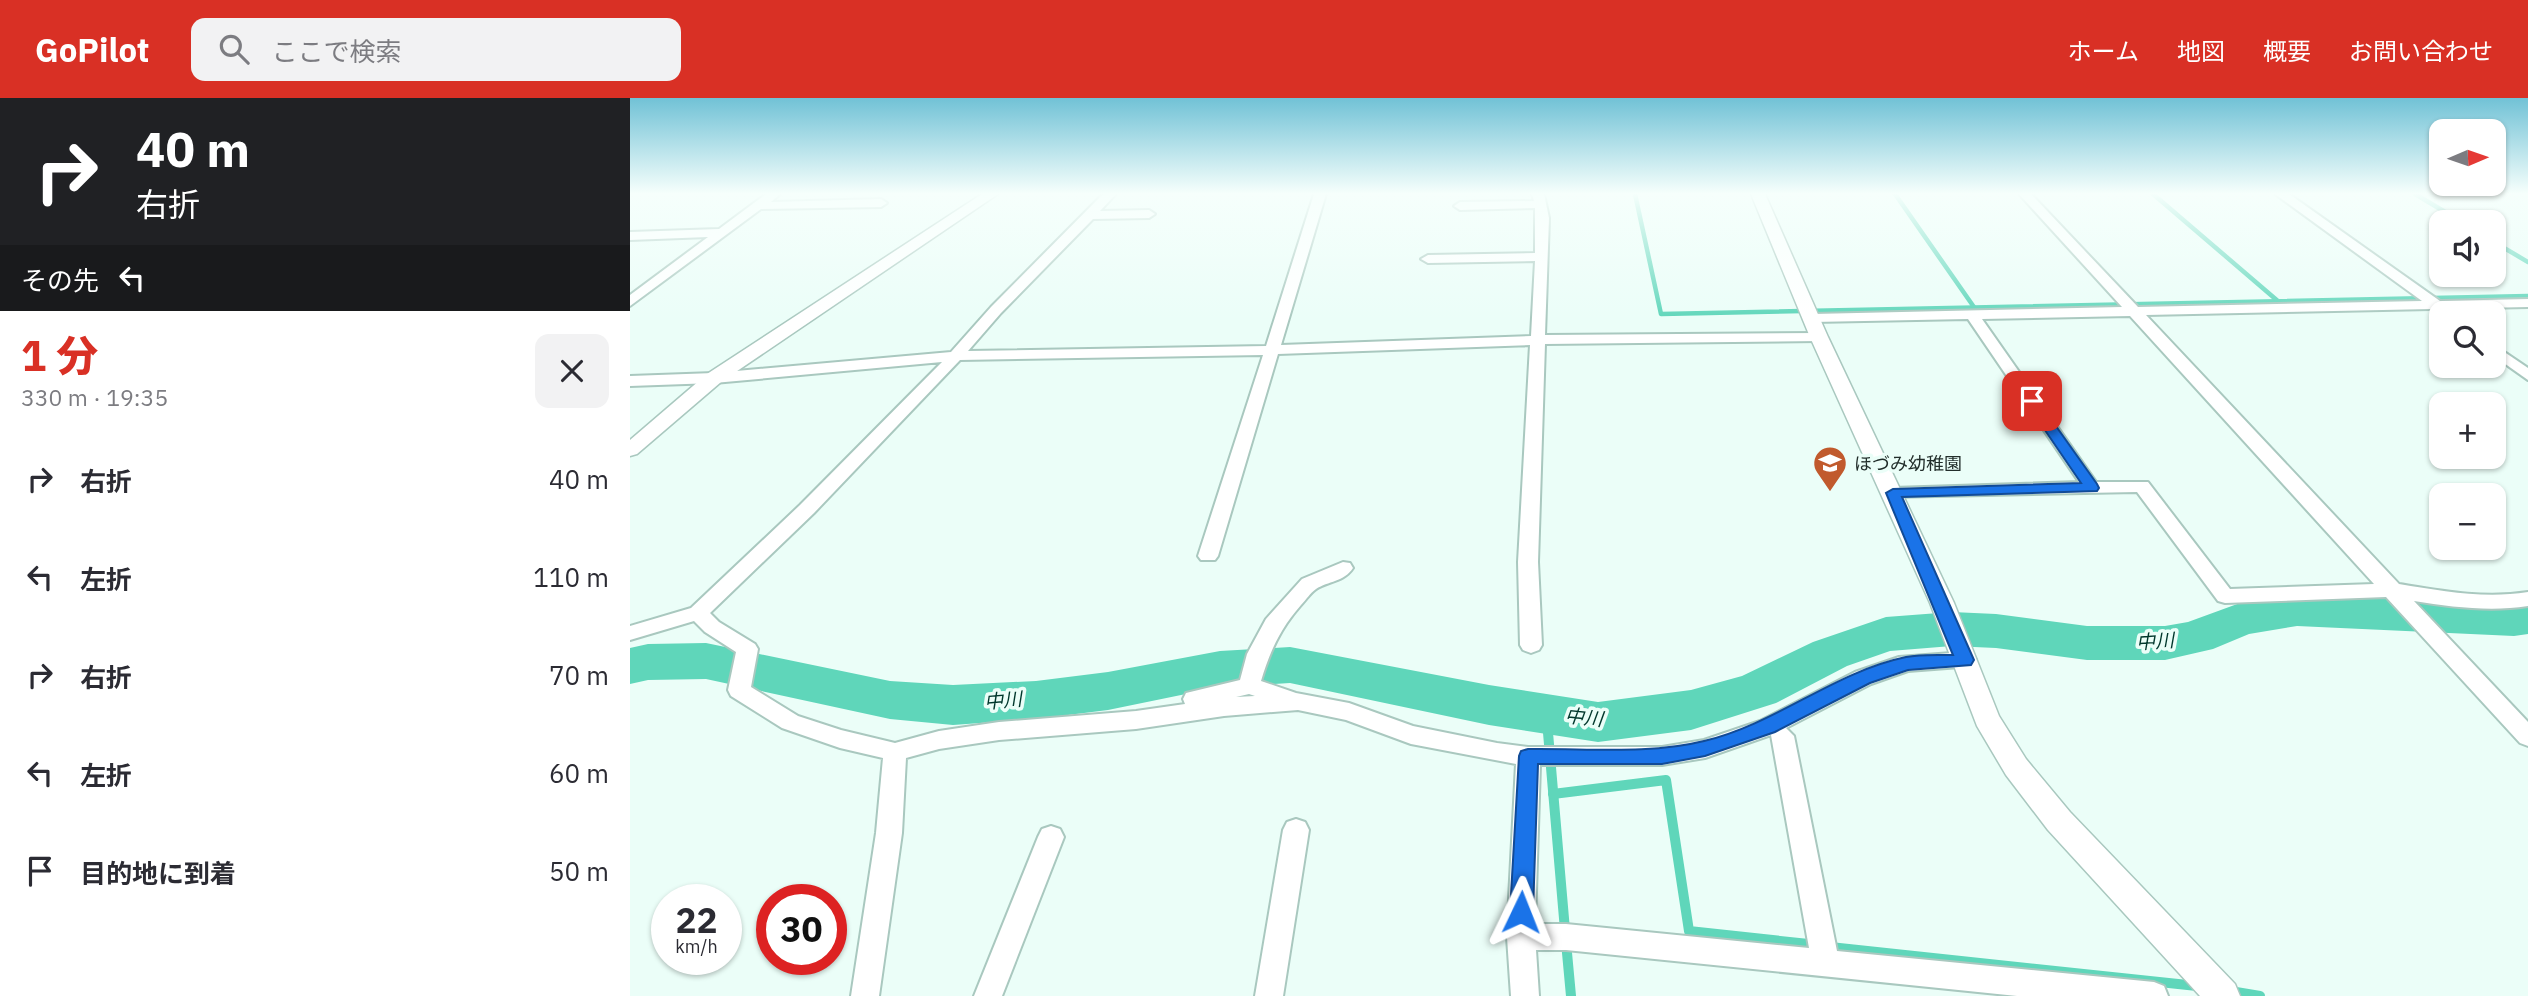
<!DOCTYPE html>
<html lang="ja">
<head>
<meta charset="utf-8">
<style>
	body { margin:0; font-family:"IBM Plex Sans","Noto Sans JP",sans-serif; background:#f2f2f3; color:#2b2b33; height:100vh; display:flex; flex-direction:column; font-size:26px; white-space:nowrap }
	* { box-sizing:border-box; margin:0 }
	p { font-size:23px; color:#7c7c81 }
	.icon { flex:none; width:38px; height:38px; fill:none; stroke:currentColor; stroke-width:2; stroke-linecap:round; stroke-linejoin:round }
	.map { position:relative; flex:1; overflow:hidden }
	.drawer { display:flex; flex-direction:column; background:#fff; width:630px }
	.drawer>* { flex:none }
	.banner { background:#202124; color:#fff; overflow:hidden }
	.needle { width:46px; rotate:88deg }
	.fabs { position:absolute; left:1799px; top:21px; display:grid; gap:14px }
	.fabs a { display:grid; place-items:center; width:77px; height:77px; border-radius:14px; background:#fff; box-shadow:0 2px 5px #0004; font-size:35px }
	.speed { position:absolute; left:21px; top:786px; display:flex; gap:14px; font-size:35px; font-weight:700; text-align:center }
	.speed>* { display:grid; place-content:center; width:91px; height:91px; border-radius:50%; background:#fff; box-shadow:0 2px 5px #0004; line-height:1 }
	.speed small { font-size:18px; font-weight:400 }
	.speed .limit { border:10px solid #d22; background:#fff; color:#111 }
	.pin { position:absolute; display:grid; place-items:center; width:60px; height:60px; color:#fff; margin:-30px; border-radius:14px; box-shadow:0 4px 10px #0006 }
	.me { position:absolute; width:77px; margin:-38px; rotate:2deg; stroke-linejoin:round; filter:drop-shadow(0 0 5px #0008) }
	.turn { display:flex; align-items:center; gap:24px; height:147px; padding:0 21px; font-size:32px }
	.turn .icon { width:91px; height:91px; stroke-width:2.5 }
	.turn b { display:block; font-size:49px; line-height:60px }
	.then { display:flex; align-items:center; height:66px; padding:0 21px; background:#0003; gap:14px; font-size:26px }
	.round { display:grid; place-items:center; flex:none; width:74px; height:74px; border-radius:14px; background:#f2f2f3 }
	.headline { display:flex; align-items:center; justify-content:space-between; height:119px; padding:0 21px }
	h1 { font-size:42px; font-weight:800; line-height:52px; color:#d93025 }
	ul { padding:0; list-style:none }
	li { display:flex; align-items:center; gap:21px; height:98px; padding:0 21px }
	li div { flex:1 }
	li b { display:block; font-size:26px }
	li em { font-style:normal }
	header { display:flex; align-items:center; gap:42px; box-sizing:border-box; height:98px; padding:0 35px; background:#d93025; color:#fff }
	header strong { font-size:33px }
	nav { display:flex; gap:38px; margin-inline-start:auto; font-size:24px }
	.search { width:490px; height:63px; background:#f2f2f3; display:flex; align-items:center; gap:18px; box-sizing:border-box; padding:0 24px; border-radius:14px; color:#7c7c81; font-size:26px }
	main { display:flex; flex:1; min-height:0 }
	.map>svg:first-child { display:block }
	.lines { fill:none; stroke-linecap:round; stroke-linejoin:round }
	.stream-far2 { stroke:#5fd6ba; stroke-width:4.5 }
	.stream-far1 { stroke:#5fd6ba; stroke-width:8 }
	.stream { stroke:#5fd6ba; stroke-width:10 }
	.river { fill:#5fd6ba; fill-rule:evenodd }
	.minor-casing { stroke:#a9c8bf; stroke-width:4 }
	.tertiary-casing { stroke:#a9c8bf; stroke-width:3 }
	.minor { fill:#fff; fill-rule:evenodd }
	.tertiary { fill:#fff; fill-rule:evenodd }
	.route { fill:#1a73e8; stroke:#114b97; stroke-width:2 }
	.labels { text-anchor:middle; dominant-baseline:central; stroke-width:7; stroke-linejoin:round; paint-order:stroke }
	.poi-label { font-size:18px; fill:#222e2b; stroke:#ebfef8; text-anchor:start }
	.water-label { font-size:19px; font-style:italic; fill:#00372c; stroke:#ebfef8 }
</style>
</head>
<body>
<header>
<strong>GoPilot</strong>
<div class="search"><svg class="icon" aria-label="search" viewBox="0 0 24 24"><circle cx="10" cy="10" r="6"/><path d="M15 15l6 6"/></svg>ここで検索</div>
<nav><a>ホーム</a><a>地図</a><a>概要</a><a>お問い合わせ</a></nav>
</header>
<main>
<section class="drawer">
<div class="banner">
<div class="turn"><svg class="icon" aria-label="right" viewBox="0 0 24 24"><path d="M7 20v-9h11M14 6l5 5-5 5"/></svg><div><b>40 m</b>右折</div></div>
<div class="then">その先<svg class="icon" aria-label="left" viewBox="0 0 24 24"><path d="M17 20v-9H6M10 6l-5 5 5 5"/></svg></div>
</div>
<div class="headline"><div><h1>1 分</h1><p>330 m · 19:35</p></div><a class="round"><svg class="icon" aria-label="close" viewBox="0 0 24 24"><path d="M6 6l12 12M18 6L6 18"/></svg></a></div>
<ul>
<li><svg class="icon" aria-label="right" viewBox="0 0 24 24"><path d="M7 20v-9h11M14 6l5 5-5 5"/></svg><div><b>右折</b></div><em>40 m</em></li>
<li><svg class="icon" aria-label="left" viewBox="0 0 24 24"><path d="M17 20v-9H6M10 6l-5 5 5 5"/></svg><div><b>左折</b></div><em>110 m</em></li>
<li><svg class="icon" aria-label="right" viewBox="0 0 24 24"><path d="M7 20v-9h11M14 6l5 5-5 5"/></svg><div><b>右折</b></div><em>70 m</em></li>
<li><svg class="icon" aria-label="left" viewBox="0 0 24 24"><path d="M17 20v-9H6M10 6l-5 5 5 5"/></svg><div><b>左折</b></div><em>60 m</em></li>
<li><svg class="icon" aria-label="arrive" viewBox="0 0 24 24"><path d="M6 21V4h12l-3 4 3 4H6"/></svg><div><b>目的地に到着</b></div><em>50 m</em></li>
</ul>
</section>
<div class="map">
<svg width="1898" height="898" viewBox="0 0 1898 898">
	<rect width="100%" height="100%" fill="#ebfef8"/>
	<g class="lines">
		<!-- stream-far2 -->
		<g class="stream-far2">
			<path d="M1005 96 1031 216 1898 198"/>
			<path d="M1265 96 1346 212"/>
			<path d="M1523 96 1649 204"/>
			<path d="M1785 96 1832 124"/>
			<path d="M1864 144 1898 164"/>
		</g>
		<!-- stream-far1 -->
		<path class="stream-far1" d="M916 617 917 625"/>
		<!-- stream -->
		<g class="stream">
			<path d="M917 623 935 832"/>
			<path d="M923 696 1036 682 1059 833 1188 847"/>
			<path d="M936 844 941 898"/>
			<path d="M1200 849 1567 888"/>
			<path d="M1600 893 1630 898"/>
		</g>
		<!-- river -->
		<path class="river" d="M1667 496 1884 506 1898 504V536L1884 538 1667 528 1619 536 1583 551 1535 562H1457L1366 550 1322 548 1260 553 1217 568 1146 605 1061 632 968 644 859 627 660 585 590 589 478 612 406 621 323 627 260 621 76 581 18 582 0 586V550L18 546 76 545 260 583 323 587 406 583 478 574 590 553 660 549 859 587 968 604 1061 592 1112 578 1183 544 1256 519 1322 514 1366 516 1457 528H1535L1558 524 1610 505Z"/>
		<!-- minor casing -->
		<g class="minor-casing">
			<g id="minor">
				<path d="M136 96H150L141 104 251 101 257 105 251 109 131 111 0 208V197L78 139 0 142V134L89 131Z"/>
				<path d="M473 96H486L470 113 519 112 525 116 519 120 463 121 371 215 338 253 636 248 684 96H696L651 247 901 238 905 163 798 165 791 161 798 157 905 155V110L830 112 824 108 830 104 904 103 902 96H914L919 120 915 237 1189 235 1196 239 1189 243 915 246 908 464 912 547 909 552 901 555 893 552 890 547 888 464 900 247 648 256 588 458 585 462H571L568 458 633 257 330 262 184 415 80 515 89 524 125 546 128 551 121 589 168 618 211 632 265 645 309 633 369 624 506 613 555 606 553 601 556 595 610 582 617 556 636 521 672 481 713 464 720 465 723 470C714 484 698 483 686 491 680 495 676 502 671 507 650 531 640 553 631 583L666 595 719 605 783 628 867 645 898 649H1032L1074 642 1130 623 1225 574 1269 559 1335 554 1343 556 1346 562 1343 568 1278 573 1241 586 1156 630 1164 638 1207 853 1524 884 1534 888 1538 898H1387L936 852H906L909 898H881L877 839 886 666 781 646 716 622 668 612 594 618 506 631 369 642 309 651 276 660 272 735 249 898H221L246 735 253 660 210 650 152 630 101 598 98 592 106 554 75 534 64 523 0 542V528L61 510 170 407 312 264 84 285 0 288V278L84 275 321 254 361 209ZM619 596 625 598 606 599ZM1141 637 1179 850 936 826H905L910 667H1032L1075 660Z"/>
				<path d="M1389 96H1401L1508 209 1792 203 1645 96H1659L1810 203 1898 201V209L1516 217 1769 486C1812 493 1854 501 1898 494V508C1860 514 1822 509 1784 503L1898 624V648L1890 645 1756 499 1595 505 1588 503 1507 394 1257 399 1254 395 1263 390 1449 384 1338 221 1183 224 1176 220 1183 216 1492 209ZM1500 218 1744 486 1600 491 1518 384H1466L1352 221Z"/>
				<path d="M1864 247 1898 270V282L1864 258Z"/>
				<path d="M666 721 675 724 679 732 653 898H625L653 732 657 724Z"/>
				<path d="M421 728 430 731 434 739 372 898H344L408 739 412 731Z"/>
			</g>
		</g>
		<!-- tertiary casing -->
		<g class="tertiary-casing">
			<g id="tertiary">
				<path d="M352 96H368L91 284 7 356 0 358V342L77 276Z"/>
				<path d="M1121 96H1135L1198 239 1324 505 1369 618 1396 661 1440 714 1605 886 1610 898H1570L1418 732 1376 677 1347 628 1300 505 1180 239Z"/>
			</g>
		</g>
		<!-- minor -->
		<use href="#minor" class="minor"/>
		<!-- tertiary -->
		<use href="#tertiary" class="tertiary"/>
	</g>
	<!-- sky -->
	<linearGradient id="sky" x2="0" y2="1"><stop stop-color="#71c2d6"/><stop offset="0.43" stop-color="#f6fffc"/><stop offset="1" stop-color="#f6fffc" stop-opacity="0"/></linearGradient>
	<rect width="1898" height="222" fill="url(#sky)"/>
	<!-- route -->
	<path class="route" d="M1402 299 1406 300 1467 386 1469 390 1467 393 1272 399 1344 562 1341 567 1278 572 1240 585 1145 634 1075 658 1032 666H908L903 814 899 821 891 824 884 821 880 814 889 658 891 653 898 651C956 650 1018 657 1074 643 1146 626 1204 574 1276 559 1291 556 1308 557 1323 557L1256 395 1263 391 1451 385 1395 303Z"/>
	<!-- icons -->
	<defs>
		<g id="school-pin" transform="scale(1.75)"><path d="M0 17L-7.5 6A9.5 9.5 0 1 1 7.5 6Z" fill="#c15a2d" stroke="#ebfef8"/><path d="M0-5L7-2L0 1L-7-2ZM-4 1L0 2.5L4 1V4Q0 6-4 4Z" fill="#fff"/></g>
	</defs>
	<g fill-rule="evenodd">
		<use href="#school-pin" x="1200" y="365"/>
	</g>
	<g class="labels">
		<!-- poi labels -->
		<g class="poi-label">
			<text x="1224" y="365">ほづみ幼稚園</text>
		</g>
		<!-- water labels -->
		<g class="water-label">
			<text transform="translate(1525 543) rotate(-4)">中川</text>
			<text transform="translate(373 602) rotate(-5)">中川</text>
			<text transform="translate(954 619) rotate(6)">中川</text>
		</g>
	</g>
</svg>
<div class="fabs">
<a><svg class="needle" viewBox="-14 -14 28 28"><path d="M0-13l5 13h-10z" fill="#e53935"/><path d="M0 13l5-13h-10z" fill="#7c7c81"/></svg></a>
<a><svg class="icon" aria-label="sound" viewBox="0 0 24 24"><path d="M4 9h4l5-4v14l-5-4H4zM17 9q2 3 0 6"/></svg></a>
<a><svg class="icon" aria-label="search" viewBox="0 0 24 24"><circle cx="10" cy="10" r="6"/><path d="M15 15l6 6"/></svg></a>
<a>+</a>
<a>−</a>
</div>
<div class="speed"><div>22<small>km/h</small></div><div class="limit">30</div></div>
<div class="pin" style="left:1402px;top:303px;background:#d93025"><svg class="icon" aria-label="arrive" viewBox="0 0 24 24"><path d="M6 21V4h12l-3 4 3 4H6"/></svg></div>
<svg class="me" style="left:891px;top:814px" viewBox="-20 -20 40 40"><path d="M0-17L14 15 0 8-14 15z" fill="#1a73e8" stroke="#fff" stroke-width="4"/></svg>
</div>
</main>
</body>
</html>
